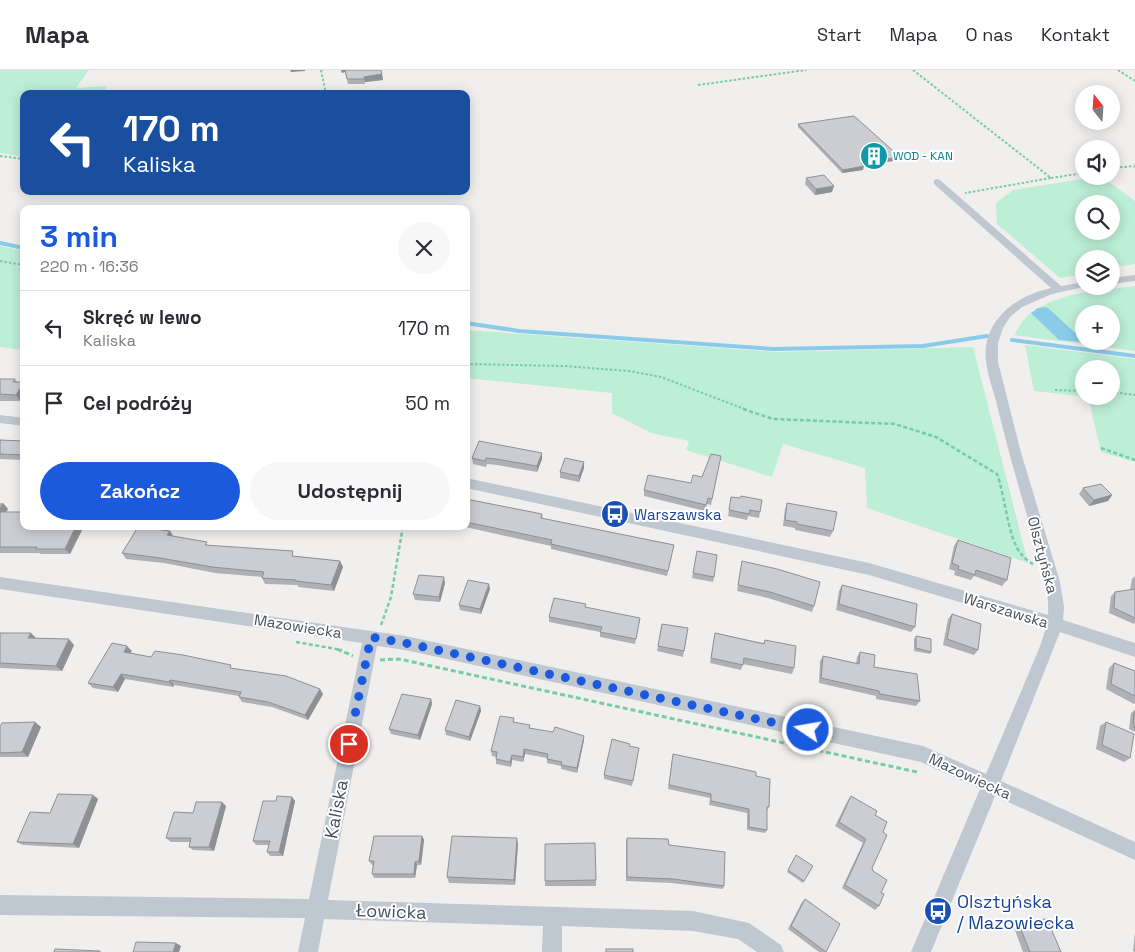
<!DOCTYPE html>
<html lang="pl">
<head>
<meta charset="utf-8">
<style>
	body { margin:0; font-family:"Space Grotesk",sans-serif; background:#f7f7f7; color:#2b2b33; height:100vh; display:flex; flex-direction:column; font-size:19px; white-space:nowrap }
	* { box-sizing:border-box; margin:0 }
	p { font-size:16px; color:#7c7c81 }
	.icon { flex:none; width:28px; height:28px; fill:none; stroke:currentColor; stroke-width:2; stroke-linecap:round; stroke-linejoin:round }
	.map { position:relative; flex:1; overflow:hidden }
	.drawer { position:absolute; left:20px; top:135px; width:450px; height:325px; display:flex; flex-direction:column; background:#fff; border-radius:10px; box-shadow:0 2px 12px #0003 }
	.drawer>* { flex:none }
	.guide { position:absolute; left:20px; top:20px; width:450px; height:105px; border-radius:10px; box-shadow:0 2px 12px #0003; background:#1a4fa0; color:#fff; overflow:hidden }
	.needle { width:32px; rotate:343deg }
	.fabs { position:absolute; left:1075px; top:15px; display:grid; gap:10px }
	.fabs a { display:grid; place-items:center; width:45px; height:45px; border-radius:50%; background:#fff; box-shadow:0 2px 12px #0003; font-size:25px }
	.pin { position:absolute; display:grid; place-items:center; width:42px; height:42px; color:#fff; margin:-21px; border:2px solid #fff; border-radius:50%; box-shadow:0 1px 5px #0007 }
	.me { position:absolute; width:55px; margin:-28px; rotate:282deg; stroke-linejoin:round; filter:drop-shadow(0 0 4px #0008) }
	.turn { display:flex; align-items:center; gap:18px; height:105px; padding:0 20px; font-size:22px }
	.turn .icon { width:65px; height:65px; stroke-width:2.5 }
	.turn b { display:block; font-size:35px; line-height:42px }
	.round { display:grid; place-items:center; flex:none; width:52px; height:52px; border-radius:26px; background:#f7f7f7 }
	.headline { display:flex; align-items:center; justify-content:space-between; height:85px; padding:0 20px }
	h1 { font-size:30px; font-weight:800; line-height:38px; color:#1c5add }
	.action { display:flex; gap:10px; margin-top:auto; padding:10px 20px }
	.action a { flex:1; height:58px; border-radius:30px; background:#1c5add; color:#fff; font-size:20px; font-weight:800; line-height:58px; text-align:center }
	.action a+a { background:#f7f7f7; color:#2b2b33 }
	ul { padding:0; list-style:none }
	li { display:flex; align-items:center; gap:15px; height:75px; padding:0 20px; border-top:1px solid #e1e1e2 }
	li div { flex:1 }
	li b { display:block; font-size:19px }
	li em { font-style:normal }
	header { display:flex; align-items:center; gap:30px; box-sizing:border-box; height:70px; padding:0 25px; background:#fff; border-bottom:1px solid #e1e1e2 }
	header strong { font-size:24px }
	nav { display:flex; gap:28px; margin-inline-start:auto; font-size:18px }
	.map>svg:first-child { display:block }
	.green { fill:#bdeed6; fill-rule:evenodd }
	.water { fill:#8bcbea }
	.lines { fill:none; stroke-linecap:round; stroke-linejoin:round }
	.stream { stroke:#8bcbea; stroke-width:4 }
	.path-far2 { stroke:#76cbab; stroke-width:2; stroke-dasharray:2.5 2; stroke-linecap:butt }
	.path-far1 { stroke:#76cbab; stroke-width:2.5; stroke-dasharray:4 2.5; stroke-linecap:butt }
	.path { stroke:#76cbab; stroke-width:3; stroke-dasharray:5 3; stroke-linecap:butt }
	.minor { fill:#bfc7d0; fill-rule:evenodd }
	.wall { fill:#afb0b5 }
	.shaded-wall { fill:#8e9094 }
	.building { fill:#cbcdd3; stroke:#8e9094 }
	.route { stroke:#1c5add; stroke-width:9; stroke-dasharray:0 16.2 }
	.labels { text-anchor:middle; dominant-baseline:central; stroke-width:4; stroke-linejoin:round; paint-order:stroke }
	.far-culture-label { font-size:12px; fill:#0d838f; stroke:#fff; text-anchor:start }
	.transit-label { font-size:15px; fill:#164399; stroke:#fff; text-anchor:start }
	.street-label { font-size:15px; fill:#474f5b; stroke:#fff }
	.near-street-label { font-size:18px; fill:#474f5b; stroke:#fff }
	.near-transit-label { font-size:18px; fill:#164399; stroke:#fff; text-anchor:start }
</style>
</head>
<body>
<header>
<strong>Mapa</strong>
<nav><a>Start</a><a>Mapa</a><a>O nas</a><a>Kontakt</a></nav>
</header>
<div class="map">
<svg width="1135" height="882" viewBox="0 0 1135 882">
	<rect width="100%" height="100%" fill="#f1efee"/>
	<!-- green -->
	<g class="green">
		<path d="M0 0H89L76 18 107 16 104 24H24V87L0 83Z"/>
		<path d="M1101 106 1135 131V194L1111 198V189H1084V204L1060 208 997 154 996 133 1013 120ZM1084 134H1111V161H1084Z"/>
		<path d="M0 176 24 181V280L0 277Z"/>
		<path d="M1135 216V281L1014 265C1018 259 1022 251 1027 246 1058 221 1098 221 1135 216ZM1084 244H1111V271H1084Z"/>
		<path d="M466 260 777 282 973 277 1028 493 867 438 865 398 783 374 772 407 686 380 689 371 651 363 612 343V323L466 308Z"/>
		<path d="M1025 275 1135 289V392L1101 382 1088 327 1034 321ZM1084 299H1111V326H1084Z"/>
	</g>
	<!-- water -->
	<path class="water" d="M1046 237 1049 239 1083 270 1082 272 1059 270 1031 243 1038 238Z"/>
	<g class="lines">
		<!-- stream -->
		<g class="stream">
			<path d="M0 173 24 178"/>
			<path d="M466 253 519 261 774 279 923 276 987 266"/>
			<path d="M1012 270 1135 286"/>
		</g>
		<!-- path-far2 -->
		<g class="path-far2">
			<path d="M321 0 326 24"/>
			<path d="M913 0 1051 108 965 123"/>
			<path d="M1118 0 1135 11"/>
			<path d="M698 15 806 0"/>
			<path d="M0 86 24 89"/>
			<path d="M1111 98 1135 96"/>
			<path d="M1051 108 1084 103"/>
			<path d="M0 191 24 195"/>
			<path d="M466 294 564 296 629 301 661 307 747 340"/>
			<path d="M1055 320 1084 321"/>
			<path d="M1111 322 1135 325"/>
		</g>
		<!-- path-far1 -->
		<g class="path-far1">
			<path d="M743 339 773 349 895 354 936 367 997 404C1005 424 1008 471 1022 485 1025 489 1030 492 1034 495"/>
			<path d="M1101 378 1135 390"/>
			<path d="M381 555 391 527 403 456"/>
			<path d="M296 572 342 580"/>
		</g>
		<!-- path -->
		<g class="path">
			<path d="M337 579 353 586"/>
			<path d="M380 590 399 589 917 702"/>
		</g>
		<!-- minor -->
		<g class="minor">
			<path d="M937 109 940 110 1061 216 1084 212V216H1088L1052 224 1022 237 1010 247 1003 258 998 273V292L1020 379 1060 512 1064 537 1063 550 1135 573V587L1060 562 1001 711 1135 772V790L995 726 931 882H911L980 719 921 692 405 580 377 576 328 830 693 841 749 853 781 875 784 882H757L738 869 693 861 562 856V882H542L543 856 324 849 318 882H298L305 848 0 845V825L309 829 362 573 0 519V507L405 566 923 676 986 704 1039 579 1046 558 869 505 466 418V408L869 493 1048 545C1050 514 1037 482 1029 452 1017 412 1006 372 996 331 991 312 982 291 987 271 995 240 1022 225 1051 218L934 114V110Z"/>
			<path d="M1135 205V211L1111 214V208Z"/>
			<path d="M0 345 24 348V356L0 353Z"/>
		</g>
	</g>
	<!-- wall -->
	<g class="wall">
		<path d="M341 0H381L383 10 365 12V14H348L345 2 342 3Z"/>
		<path d="M798 54 900 87 899 90 863 96V100L842 103 798 57Z"/>
		<path d="M806 108 832 122 815 125 805 114Z"/>
		<path d="M0 309H15L17 312 20 331H0Z"/>
		<path d="M0 369 1 370 24 371V390L0 389Z"/>
		<path d="M542 383V389L537 402 497 395 487 394 486 397 473 394 472 388Z"/>
		<path d="M721 386 711 435 707 434 705 441 644 426V420L691 413 702 407Z"/>
		<path d="M584 392V398L579 412 560 408V402Z"/>
		<path d="M1083 418 1112 425 1108 431 1089 436 1079 424Z"/>
		<path d="M731 427 760 442 759 448 748 446 747 450 728 446Z"/>
		<path d="M466 429 542 444 543 449 674 475 667 506 551 479V476L461 456H466Z"/>
		<path d="M0 433H3L8 439 6 442 24 456H79L82 460 70 484H41L39 483H0Z"/>
		<path d="M787 433 833 461 830 467 795 460V458L783 456 785 439Z"/>
		<path d="M247 456H265L263 460 248 457Z"/>
		<path d="M170 461 173 466 209 475 295 486 340 491 343 497 334 521 298 517V515L265 514 262 508 263 507 215 503 164 493 126 489 122 483Z"/>
		<path d="M958 470 1007 510 1002 516 974 506 971 510 954 505 955 501 949 499 954 476Z"/>
		<path d="M697 481 714 507 713 512 692 508Z"/>
		<path d="M742 491 814 536 812 542 768 528 737 521Z"/>
		<path d="M1135 506V552L1134 554 1109 543 1111 526 1115 522 1130 520 1132 509Z"/>
		<path d="M445 513 440 532 415 530 413 524Z"/>
		<path d="M842 515 915 557 911 562 836 540 839 521Z"/>
		<path d="M490 519 481 544 460 540 459 535Z"/>
		<path d="M586 537 639 553 635 574 600 567V562L549 552V547Z"/>
		<path d="M952 544 978 580 974 585 943 575 948 549Z"/>
		<path d="M662 554 688 558 683 587 657 581Z"/>
		<path d="M0 563 36 569 74 575 62 601 0 598Z"/>
		<path d="M715 563 763 573 765 570 794 598 792 604 743 594 741 600 710 593Z"/>
		<path d="M916 566 931 582 930 584 914 581V569Z"/>
		<path d="M132 581 130 583 151 587 233 598 323 624 308 650 272 637 242 632 239 627V626L174 615 173 617 125 609 118 622 93 618 88 613Z"/>
		<path d="M860 582 874 597 920 631 916 636 876 629V626L819 613 820 591 823 586 856 594 857 587Z"/>
		<path d="M1114 593 1135 601V633L1134 634 1106 619 1109 598Z"/>
		<path d="M431 629 432 634 420 670 391 664 389 659Z"/>
		<path d="M480 636 481 641 470 671 446 665 445 660Z"/>
		<path d="M1134 641H1135V662L1129 659 1131 643Z"/>
		<path d="M514 652 530 658 584 670 577 703 561 699V696L547 693V688L525 684 523 692 512 690 511 697 496 694V687L492 686 491 681Z"/>
		<path d="M1106 652 1130 688 1124 692 1096 679 1100 656Z"/>
		<path d="M0 657H41L28 687H0Z"/>
		<path d="M629 676 639 678 632 716 604 709V705Z"/>
		<path d="M673 684 756 706 769 737 767 740V760L765 763 747 760V743L709 735 710 728 668 719Z"/>
		<path d="M93 725 98 729 79 778 23 775 17 772 50 743Z"/>
		<path d="M851 726 875 745 883 762 872 798 879 836 875 840 842 818 863 773 835 756 848 730Z"/>
		<path d="M292 727 295 731 283 786H270L267 782 269 775H256L253 771 276 731Z"/>
		<path d="M226 736 214 781 193 780 189 777 190 772H171L166 768 193 743Z"/>
		<path d="M422 766 424 770 421 795H417L415 808H374L372 804 374 795H372L369 791Z"/>
		<path d="M627 768 669 775 724 816 723 819 672 813 626 811V772Z"/>
		<path d="M518 774 515 815 449 813 447 807Z"/>
		<path d="M796 785 804 811 803 813 787 802Z"/>
		<path d="M596 810V816H545V811Z"/>
		<path d="M805 829 826 882H819L788 859 802 832Z"/>
		<path d="M1018 852 1061 882H1023L1013 855Z"/>
		<path d="M1135 863V882L1133 881Z"/>
	</g>
	<!-- shaded-wall -->
	<g class="shaded-wall">
		<path d="M290 0H305V1L291 2Z"/>
		<path d="M341 0H345V2L342 3Z"/>
		<path d="M382 4 383 10 365 12 364 7Z"/>
		<path d="M900 87 899 90 860 96 861 93Z"/>
		<path d="M864 96 863 100 842 103 843 100Z"/>
		<path d="M834 116 832 122 815 125 816 119Z"/>
		<path d="M24 312V325L20 331 16 325Z"/>
		<path d="M542 383V389L537 402V396Z"/>
		<path d="M584 392V398L579 412V406Z"/>
		<path d="M1112 425 1108 431 1089 436 1094 430Z"/>
		<path d="M3 433 8 439 3 448 0 445V438Z"/>
		<path d="M76 456H79L82 460 70 484 65 479Z"/>
		<path d="M261 456H265L263 460Z"/>
		<path d="M170 461 173 466 167 465Z"/>
		<path d="M340 491 343 497 334 521 331 515Z"/>
		<path d="M444 507 445 513 440 532 439 527Z"/>
		<path d="M489 514 490 519 481 544 480 539Z"/>
		<path d="M31 563 37 569 28 568Z"/>
		<path d="M69 569 74 575 62 601 56 596Z"/>
		<path d="M127 576 132 581 128 587 124 582Z"/>
		<path d="M121 604 125 609 118 622 113 617Z"/>
		<path d="M170 610 174 615 173 617 169 612Z"/>
		<path d="M320 619 323 624 308 650 305 645Z"/>
		<path d="M431 629 432 634 420 670 418 665Z"/>
		<path d="M480 636 481 641 470 671 469 667Z"/>
		<path d="M35 652 41 657 28 687 22 682Z"/>
		<path d="M584 666V670L577 703V698Z"/>
		<path d="M524 679 525 684 523 692V687Z"/>
		<path d="M512 685V690L511 697 510 692Z"/>
		<path d="M93 725 98 729 79 778 73 774Z"/>
		<path d="M292 727 295 731 283 786 279 782Z"/>
		<path d="M222 732 226 736 214 781 209 777Z"/>
		<path d="M422 766 424 770 421 795 419 791Z"/>
		<path d="M517 768 518 774 515 815 514 810Z"/>
		<path d="M415 792 417 795 415 808 414 804Z"/>
		<path d="M176 873 181 876 179 882H173Z"/>
	</g>
	<!-- building -->
	<g class="building">
		<path d="M345 0H381L382 4 364 7V9H347Z"/>
		<path d="M854 46 900 87 861 93 864 96 843 100 798 54Z"/>
		<path d="M824 105 834 116 816 119 806 108Z"/>
		<path d="M0 309H15L13 312H24L16 325 0 324Z"/>
		<path d="M0 370 24 371V385L0 384Z"/>
		<path d="M479 371 542 383 537 396 496 389 486 388 485 391 472 388Z"/>
		<path d="M711 384 721 386 712 429 708 428 706 435 644 420 648 405 691 413 693 405 702 407Z"/>
		<path d="M565 388 584 392 579 406 560 402Z"/>
		<path d="M1101 414 1112 425 1094 430 1083 418Z"/>
		<path d="M741 426 762 430 760 442 750 440 749 444 729 440 731 427 740 428Z"/>
		<path d="M466 429 542 444 541 448 674 475 668 501 551 474 552 470 466 452Z"/>
		<path d="M787 433 837 442 833 461 797 454V452L785 450Z"/>
		<path d="M0 442H24V456H76L65 479H36L37 477H0Z"/>
		<path d="M138 457 170 461 167 465 207 472 205 475 293 481 292 486 340 491 331 515 296 511V510L262 508 264 502 212 497 160 488 122 483Z"/>
		<path d="M958 470 1011 488 1007 510 976 500 975 505 958 499 959 496 952 493Z"/>
		<path d="M697 481 717 485 714 507 693 503Z"/>
		<path d="M742 491 777 499 820 512 814 536 770 522 738 515Z"/>
		<path d="M419 505 444 507 439 527 413 524Z"/>
		<path d="M468 510 489 514 480 539 459 535Z"/>
		<path d="M842 515 917 534 915 557 839 534Z"/>
		<path d="M1135 519V548L1114 538 1115 522Z"/>
		<path d="M554 528 586 534 585 537 640 548 636 569 600 562 602 557 549 547Z"/>
		<path d="M952 544 981 554 978 580 947 569Z"/>
		<path d="M662 554 688 558 684 581 658 576Z"/>
		<path d="M0 563H31L28 568 69 569 56 596 0 593Z"/>
		<path d="M715 563 764 574 765 570 796 576 794 598 744 588 743 595 711 588Z"/>
		<path d="M916 566 931 569V582L916 578Z"/>
		<path d="M112 573 127 576 124 582 151 587 155 581 183 585 231 595 230 598 286 606 320 619 305 645 268 632 239 627 241 622 170 610 169 612 121 604 113 617 88 613Z"/>
		<path d="M860 582 875 585 874 597 917 604 920 631 880 624 879 621 821 608 823 586 859 594Z"/>
		<path d="M1114 593 1135 601V626L1111 614Z"/>
		<path d="M402 624 431 629 418 665 389 659Z"/>
		<path d="M456 630 480 636 469 667 445 660Z"/>
		<path d="M1134 641H1135V658L1133 657Z"/>
		<path d="M500 646 514 648 513 652 530 655 529 658 553 662 555 657 584 666 577 698 561 695 562 692 547 689 548 684 524 679 523 687 512 685 510 692 496 689 497 682 491 681Z"/>
		<path d="M35 652 22 682 0 683V657L2 653Z"/>
		<path d="M1106 652 1134 664 1130 688 1102 675Z"/>
		<path d="M612 669 630 674 629 676 639 678 633 711 604 705Z"/>
		<path d="M673 684 734 697 756 702V706L770 709 769 737H767V760L749 757V739L711 731V724L669 715Z"/>
		<path d="M58 724 93 725 73 774 17 772 30 742 50 743Z"/>
		<path d="M277 726 292 727 279 782H267L270 771H253L263 731H276Z"/>
		<path d="M851 726 877 741 875 745 887 752 883 762 887 765 872 798 873 801 887 810 881 823 884 824 879 836 845 815 866 769 839 752Z"/>
		<path d="M196 732H222L209 777H189L191 768H166L174 742 193 743Z"/>
		<path d="M374 766H422L419 791 415 792 414 804H372L374 791H369Z"/>
		<path d="M452 766 517 768 514 810 447 807Z"/>
		<path d="M627 768 668 769 669 775 725 782 724 816 673 809 627 807Z"/>
		<path d="M595 773 596 810 545 811V774Z"/>
		<path d="M796 785 813 796 804 811 788 800Z"/>
		<path d="M805 829 840 854 826 882 791 856Z"/>
		<path d="M1047 849 1061 882H1030L1018 852Z"/>
		<path d="M136 872 176 873 173 882H133Z"/>
		<path d="M55 879 100 881V882H54Z"/>
		<rect x="606" y="879" width="27" height="3"/>
	</g>
	<g class="lines">
		<!-- route -->
		<path class="route" d="M349 674 371 567 405 573 808 660"/>
	</g>
	<!-- icons -->
	<defs>
		<g id="building-disc" transform="scale(1.4375)"><circle r="9.5" fill="#0f9aa8" stroke="#fff"/><path d="M-4-6H4V6H1V3H-1V6H-4ZM-2.5-4.3h1.7v1.8h-1.7ZM.8-4.3h1.7v1.8H.8ZM-2.5-1h1.7V.8h-1.7ZM.8-1h1.7V.8H.8Z" fill="#fff"/></g>
		<g id="bus-disc" transform="scale(1.4375)"><circle r="9.5" fill="#1a4fb4" stroke="#fff"/><path d="M-5-6H5V4H4V6H2V4H-2V6H-4V4H-5ZM-3.5-4V0h7V-4ZM-3.5 1.2v1.5H-2V1.2ZM2 1.2v1.5H3.5V1.2Z" fill="#fff"/></g>
	</defs>
	<g fill-rule="evenodd">
		<use href="#building-disc" x="874" y="86"/>
		<use href="#bus-disc" x="615" y="444"/>
		<use href="#bus-disc" x="938" y="841"/>
	</g>
	<g class="labels">
		<!-- far-culture labels -->
		<g class="far-culture-label">
			<text x="893" y="86">WOD - KAN</text>
		</g>
		<!-- transit labels -->
		<g class="transit-label">
			<text x="634" y="444">Warszawska</text>
		</g>
		<!-- street labels -->
		<g class="street-label">
			<text transform="translate(1043 485) rotate(75)">Olsztyńska</text>
			<text transform="translate(1006 540) rotate(17)">Warszawska</text>
			<text transform="translate(298 556) rotate(9)">Mazowiecka</text>
			<text transform="translate(970 706) rotate(25)">Mazowiecka</text>
		</g>
		<!-- near-street labels -->
		<g class="near-street-label">
			<text transform="translate(336 739) rotate(-79)">Kaliska</text>
			<text transform="translate(391 841) rotate(2)">Łowicka</text>
		</g>
		<!-- near-transit labels -->
		<g class="near-transit-label">
			<text x="957" y="831">Olsztyńska<tspan x="957" dy="21">/ Mazowiecka</tspan></text>
		</g>
	</g>
</svg>
<div class="fabs">
<a><svg class="needle" viewBox="-14 -14 28 28"><path d="M0-13l5 13h-10z" fill="#e53935"/><path d="M0 13l5-13h-10z" fill="#7c7c81"/></svg></a>
<a><svg class="icon" aria-label="sound" viewBox="0 0 24 24"><path d="M4 9h4l5-4v14l-5-4H4zM17 9q2 3 0 6"/></svg></a>
<a><svg class="icon" aria-label="search" viewBox="0 0 24 24"><circle cx="10" cy="10" r="6"/><path d="M15 15l6 6"/></svg></a>
<a><svg class="icon" aria-label="layers" viewBox="0 0 24 24"><path d="M12 4l9 5-9 5-9-5zM3 14l9 5 9-5"/></svg></a>
<a>+</a>
<a>−</a>
</div>
<div class="pin" style="left:349px;top:674px;background:#d93025"><svg class="icon" aria-label="arrive" viewBox="0 0 24 24"><path d="M6 21V4h12l-3 4 3 4H6"/></svg></div>
<svg class="me" style="left:808px;top:660px" viewBox="-20 -20 40 40"><circle r="17" fill="#1c5add" stroke="#fff" stroke-width="3"/><path d="M0-11L8 9 0 5-8 9z" fill="#fff"/></svg>
<div class="guide">
<div class="turn"><svg class="icon" aria-label="left" viewBox="0 0 24 24"><path d="M17 20v-9H6M10 6l-5 5 5 5"/></svg><div><b>170 m</b>Kaliska</div></div>
</div>
<section class="drawer">
<div class="headline"><div><h1>3 min</h1><p>220 m · 16:36</p></div><a class="round"><svg class="icon" aria-label="close" viewBox="0 0 24 24"><path d="M6 6l12 12M18 6L6 18"/></svg></a></div>
<ul>
<li><svg class="icon" aria-label="left" viewBox="0 0 24 24"><path d="M17 20v-9H6M10 6l-5 5 5 5"/></svg><div><b>Skręć w lewo</b><p>Kaliska</p></div><em>170 m</em></li>
<li><svg class="icon" aria-label="arrive" viewBox="0 0 24 24"><path d="M6 21V4h12l-3 4 3 4H6"/></svg><div><b>Cel podróży</b></div><em>50 m</em></li>
</ul>
<div class="action"><a>Zakończ</a><a>Udostępnij</a></div>
</section>
</div>
</body>
</html>
